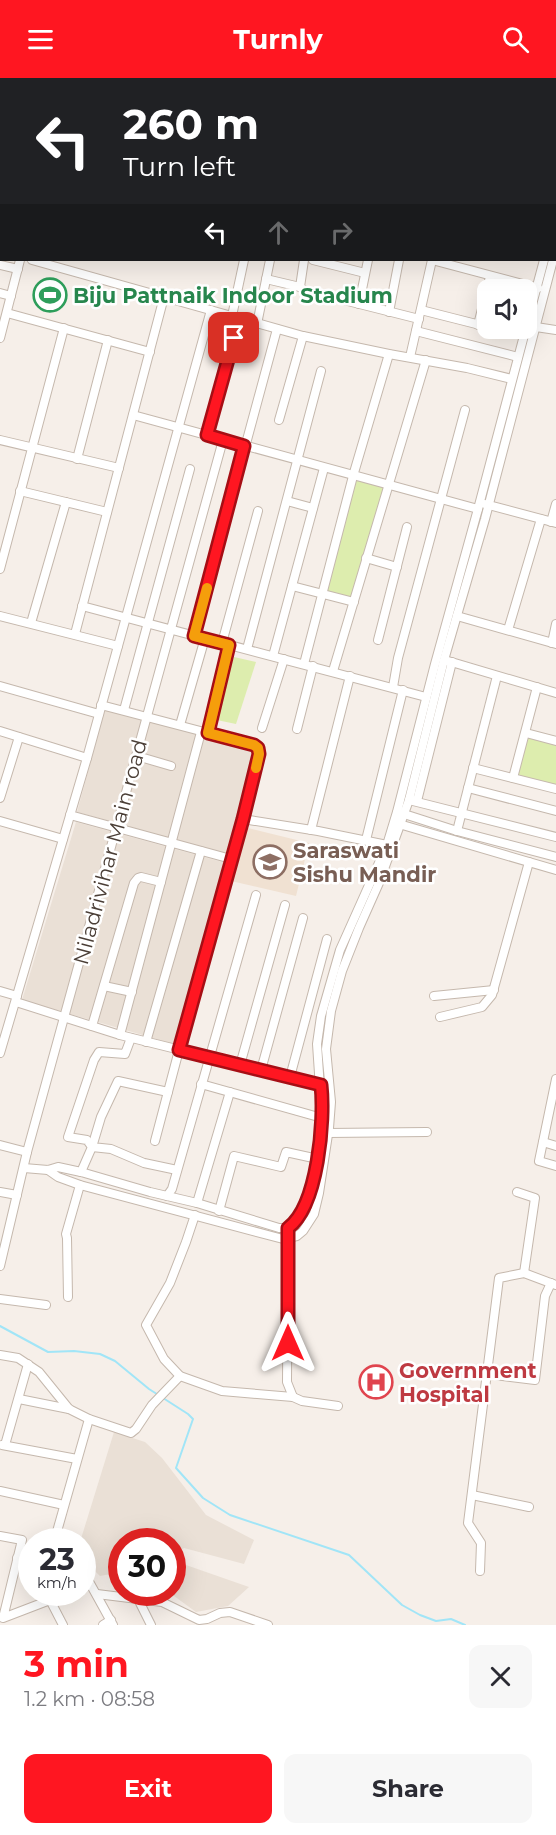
<!DOCTYPE html>
<html lang="en">
<head>
<meta charset="utf-8">
<style>
	body { margin:0; font-family:Montserrat,sans-serif; background:#f7f7f7; color:#2b2b33; height:100vh; display:flex; flex-direction:column; font-size:22px; white-space:nowrap }
	* { box-sizing:border-box; margin:0 }
	p { font-size:20px; color:#7c7c81 }
	.icon { flex:none; width:33px; height:33px; fill:none; stroke:currentColor; stroke-width:2; stroke-linecap:round; stroke-linejoin:round }
	.map { position:relative; height:1547px; overflow:hidden }
	.side { display:flex; flex-direction:column; background:#fff; flex:1 }
	.side>* { flex:none }
	.banner { position:absolute; left:0px; top:0px; width:556px; height:183px; box-shadow:0 6px 24px #0002; background:#202124; color:#fff; overflow:hidden }
	.controls { position:absolute; left:477px; top:201px; display:grid; gap:12px }
	.controls a { display:grid; place-items:center; width:60px; height:60px; border-radius:12px; background:#fff; box-shadow:0 6px 24px #0002; font-size:30px }
	.speed { position:absolute; left:18px; top:1450px; display:flex; gap:12px; font-size:30px; font-weight:700; text-align:center }
	.speed>* { display:grid; place-content:center; width:78px; height:78px; border-radius:50%; background:#fff; box-shadow:0 6px 24px #0002; line-height:1 }
	.speed small { font-size:15px; font-weight:400 }
	.speed .limit { border:9px solid #d22; background:#fff; color:#111 }
	.pin { position:absolute; display:grid; place-items:center; width:51px; height:51px; color:#fff; margin:-26px; border-radius:12px; box-shadow:0 3px 9px #0006 }
	.me { position:absolute; width:66px; margin:-33px; rotate:0deg; stroke-linejoin:round; filter:drop-shadow(0 0 4px #0008) }
	.turn { display:flex; align-items:center; gap:21px; height:126px; padding:0 24px; font-size:27px }
	.turn .icon { width:78px; height:78px; stroke-width:2.5 }
	.turn b { display:block; font-size:42px; line-height:51px }
	.lanes { display:flex; align-items:center; height:57px; padding:0 24px; background:#0003; justify-content:center; gap:30px; direction:ltr }
	.lanes .off { opacity:.35 }
	.round { display:grid; place-items:center; flex:none; width:63px; height:63px; border-radius:12px; background:#f7f7f7 }
	.headline { display:flex; align-items:center; justify-content:space-between; height:102px; padding:0 24px }
	h1 { font-size:36px; font-weight:700; line-height:45px; color:#ff1621 }
	.primary-button { display:flex; gap:12px; margin-top:auto; padding:12px 24px }
	.primary-button a { flex:1; height:69px; border-radius:12px; background:#ff1621; color:#fff; font-size:24px; font-weight:700; line-height:69px; text-align:center }
	.primary-button a+a { background:#f7f7f7; color:#2b2b33 }
	header { display:flex; justify-content:space-between; align-items:center; height:78px; padding:0 24px; background:#ff1621; color:#fff; font-size:27px; font-weight:700 }
	.map>svg:first-child { display:block }
	.residential { fill:#eae0d6 }
	.education { fill:#f0e1d2 }
	.green { fill:#ddedae }
	.lines { fill:none; stroke-linecap:round; stroke-linejoin:round }
	.stream { stroke:#a1e5f7; stroke-width:2 }
	.minor-casing { stroke:#c5b8ad; stroke-width:10 }
	.minor { stroke:#fff; stroke-width:8 }
	.route-casing { stroke:#a60e15; stroke-width:15 }
	.route { stroke:#ff1621; stroke-width:10 }
	.slow { stroke:#f59e0b; stroke-width:10 }
	.labels { text-anchor:middle; dominant-baseline:central; stroke-width:5; stroke-linejoin:round; paint-order:stroke }
	.leisure-label { font-size:21px; font-weight:bold; fill:#27864d; stroke:#fff; text-anchor:start }
	.education-label { font-size:21px; font-weight:bold; fill:#785e54; stroke:#fff; text-anchor:start }
	.street-label { font-size:21px; fill:#4a3e36; stroke:#fff }
	.health-label { font-size:21px; font-weight:bold; fill:#be3a42; stroke:#fff; text-anchor:start }
</style>
</head>
<body>
<header><svg class="icon" aria-label="menu" viewBox="0 0 24 24"><path d="M4 6h16M4 12h16M4 18h16"/></svg>Turnly<svg class="icon" aria-label="search" viewBox="0 0 24 24"><circle cx="10" cy="10" r="6"/><path d="M15 15l6 6"/></svg></header>
<div class="map">
<svg width="556" height="1547" viewBox="0 0 556 1547">
	<rect width="100%" height="100%" fill="#f6efe9"/>
	<!-- residential -->
	<g class="residential">
		<path d="M105 632 255 671 227 776 77 734Z"/>
		<path d="M76 744 226 785 177 967 22 922Z"/>
		<path d="M114 1354 145 1364 162 1380 206 1437 254 1462 244 1486 184 1470 173 1476 186 1487 249 1509 228 1528 196 1534 170 1515H172V1464H122L121 1494 100 1498 88 1486 83 1477 82 1464H80Z"/>
	</g>
	<!-- education -->
	<path class="education" d="M244 749 309 765 296 818 231 803Z"/>
	<!-- green -->
	<g class="green">
		<path d="M353 398 388 408 354 524 323 516Z"/>
		<path d="M234 579 256 584 236 646 212 641Z"/>
		<path d="M526 655 556 663V711L513 700Z"/>
	</g>
	<g class="lines">
		<!-- stream -->
		<path class="stream" d="M0 1248 48 1274 74 1273 100 1276 115 1283 149 1311 188 1336 193 1341 176 1390 203 1420 230 1437 349 1477 402 1527 420 1537 436 1543 451 1541 465 1547"/>
		<!-- minor casing -->
		<g class="minor-casing">
			<g id="minor">
				<path d="M285 0 291 2"/>
				<path d="M497 0 503 2"/>
				<path d="M65 2 66 0"/>
				<path d="M148 2V0"/>
				<path d="M201 2 202 0"/>
				<path d="M253 2 254 0"/>
				<path d="M300 2V0"/>
				<path d="M345 2V0"/>
				<path d="M555 15H556"/>
				<path d="M0 37 2 38"/>
				<path d="M0 67H2"/>
				<path d="M555 67 556 68"/>
				<path d="M0 103H2"/>
				<path d="M555 121 556 122"/>
				<path d="M555 137 556 133"/>
				<path d="M555 174 556 170"/>
				<path d="M32 182 303 258 389 276 467 290 512 301"/>
				<path d="M304 182 300 209 304 212 419 241"/>
				<path d="M313 182 365 195"/>
				<path d="M432 182 538 210"/>
				<path d="M0 187 18 191"/>
				<path d="M266 201 300 209"/>
				<path d="M0 215 11 218"/>
				<path d="M359 226 368 182"/>
				<path d="M421 232 488 249"/>
				<path d="M389 234 399 182"/>
				<path d="M7 235 150 274"/>
				<path d="M232 238 244 182"/>
				<path d="M257 246 270 182"/>
				<path d="M478 247 490 199"/>
				<path d="M526 249 544 182"/>
				<path d="M536 249 556 252"/>
				<path d="M493 250 524 257"/>
				<path d="M416 253 518 279"/>
				<path d="M0 260 20 182"/>
				<path d="M410 279 432 182"/>
				<path d="M133 337 478 431"/>
				<path d="M279 342 303 258"/>
				<path d="M207 357 239 240"/>
				<path d="M0 362 119 390"/>
				<path d="M77 381 108 262"/>
				<path d="M20 413 107 434"/>
				<path d="M287 423 313 430"/>
				<path d="M485 426 556 445"/>
				<path d="M551 444 556 426"/>
				<path d="M366 480 397 489"/>
				<path d="M0 491 64 250"/>
				<path d="M292 508 354 524"/>
				<path d="M82 528 426 619"/>
				<path d="M0 538 118 568"/>
				<path d="M457 538 556 566"/>
				<path d="M31 545 66 424"/>
				<path d="M508 552 541 441"/>
				<path d="M75 556 164 219"/>
				<path d="M194 558 277 251"/>
				<path d="M378 562 407 449"/>
				<path d="M222 565 258 433"/>
				<path d="M552 565 556 546"/>
				<path d="M247 571 321 293"/>
				<path d="M273 578 324 390"/>
				<path d="M448 583 556 615"/>
				<path d="M304 586 353 398 389 276"/>
				<path d="M333 593 426 282"/>
				<path d="M0 608 99 636"/>
				<path d="M393 609 398 580 465 332"/>
				<path d="M101 627 254 667 258 670 259 677 243 741 201 889 155 1063"/>
				<path d="M124 632 190 391"/>
				<path d="M180 647 205 560"/>
				<path d="M262 650 284 581"/>
				<path d="M297 651 313 588"/>
				<path d="M0 653 87 680"/>
				<path d="M208 655 229 567"/>
				<path d="M526 655 556 663"/>
				<path d="M137 678 171 688"/>
				<path d="M473 690 556 711"/>
				<path d="M513 700 537 609"/>
				<path d="M468 710 556 733"/>
				<path d="M0 720 19 659"/>
				<path d="M409 722 556 759"/>
				<path d="M417 723 452 584"/>
				<path d="M401 735 457 753 556 779"/>
				<path d="M70 737 231 781"/>
				<path d="M243 741 318 753 387 767"/>
				<path d="M0 743 63 761"/>
				<path d="M399 746 556 792"/>
				<path d="M311 752 350 598"/>
				<path d="M457 753 497 598"/>
				<path d="M366 762 403 612"/>
				<path d="M104 908 132 914"/>
				<path d="M0 913 17 918"/>
				<path d="M434 918 494 912"/>
				<path d="M16 924 120 957 321 1007"/>
				<path d="M440 939 482 929 492 917 529 784"/>
				<path d="M92 948 134 805 138 800 141 799 161 804"/>
				<path d="M120 957 201 654"/>
				<path d="M146 964 201 773"/>
				<path d="M0 975 87 680 211 232"/>
				<path d="M240 987 285 827"/>
				<path d="M261 992 303 840"/>
				<path d="M290 999 327 861"/>
				<path d="M556 1001 539 1083 556 1088"/>
				<path d="M201 1006 322 1040"/>
				<path d="M168 1014 118 1003 101 1039 92 1069 111 1071 144 1085 177 1092"/>
				<path d="M328 1055 427 1054"/>
				<path d="M543 1064 556 1068"/>
				<path d="M0 1067 27 1074"/>
				<path d="M24 1090 48 1092 58 1089 81 1094 150 1114 197 1125 279 1150H288L295 1145 302 1133 318 1081 322 1040 317 966 321 938 340 872 387 767 397 734 435 586 478 431 526 250"/>
				<path d="M48 1092 58 1099 80 1107 283 1161 297 1158 303 1153 314 1136 319 1115 329 1050 331 1024 326 971 331 933 342 893 359 850 379 805 409 722 444 582 485 441 553 182"/>
				<path d="M81 1094 92 1069 87 1062 68 1059 94 982 99 974 125 976 131 960"/>
				<path d="M0 1114 17 1117"/>
				<path d="M517 1114 535 1120 524 1195"/>
				<path d="M167 1118 172 1111 256 817"/>
				<path d="M197 1125 230 1014"/>
				<path d="M219 1133 234 1078 281 1089 286 1074 318 1081"/>
				<path d="M195 1137 186 1164 170 1205 146 1247 164 1281 180 1298 222 1313 293 1319"/>
				<path d="M288 1158 287 1304 293 1319 302 1323 338 1328"/>
				<path d="M0 1188 27 1074 223 362"/>
				<path d="M68 1219 67 1160 66 1156 80 1107"/>
				<path d="M0 1221 46 1227"/>
				<path d="M0 1277 18 1280 39 1294 69 1331 89 1341 131 1355 136 1351 152 1327 180 1298"/>
				<path d="M487 1296 535 1302 545 1218 551 1205"/>
				<path d="M19 1321 69 1331"/>
				<path d="M2 1367 77 1381"/>
				<path d="M5 1367 28 1286"/>
				<path d="M0 1413 64 1427"/>
				<path d="M472 1417 529 1429"/>
				<path d="M0 1458 22 1462 3 1540 50 1522 63 1547"/>
				<path d="M54 1464 89 1341"/>
				<path d="M17 1480 32 1482"/>
				<path d="M82 1491 113 1547"/>
				<path d="M480 1493 481 1465 468 1445 499 1200 524 1195 556 1207"/>
				<path d="M97 1516 162 1524 199 1542 207 1541 220 1535 230 1534 268 1547"/>
				<path d="M138 1521 151 1547"/>
				<path d="M103 1547 111 1542"/>
			</g>
		</g>
		<!-- minor -->
		<use href="#minor" class="minor"/>
	</g>
	<g class="lines">
		<!-- route casing -->
		<g class="route-casing">
			<path id="route" d="M234 260 207 357 244 368 194 558 229 567 208 655 254 667 258 670 259 676 243 741 179 972 321 1007C325 1042 318 1128 288 1150V1265"/>
		</g>
		<!-- route -->
		<use href="#route" class="route"/>
		<!-- slow -->
		<path class="slow" d="M207 510 194 558 229 567 208 655 254 667 258 670 259 676 256 690"/>
	</g>
	<!-- icons -->
	<defs>
		<g id="stadium-ring" transform="scale(1.725)"><circle r="9.5" fill="#fff" stroke="#2e9e5b" stroke-width="1.5"/><path d="M0-5a6.5 5 0 1 0 0 10a6.5 5 0 1 0 0-10ZM-3.5-1.8h7v3.6h-7Z" fill="#2e9e5b"/></g>
		<g id="school-ring" transform="scale(1.725)"><circle r="9.5" fill="#fff" stroke="#8d6e63" stroke-width="1.5"/><path d="M0-5L7-2L0 1L-7-2ZM-4 1L0 2.5L4 1V4Q0 6-4 4Z" fill="#8d6e63"/></g>
		<g id="hospital-ring" transform="scale(1.725)"><circle r="9.5" fill="#fff" stroke="#e0444e" stroke-width="1.5"/><path d="M-5-5h3v3.5h4V-5h3V5h-3V1.5h-4V5h-3Z" fill="#e0444e"/></g>
	</defs>
	<g fill-rule="evenodd">
		<use href="#stadium-ring" x="50" y="217"/>
		<use href="#school-ring" x="270" y="784"/>
		<use href="#hospital-ring" x="376" y="1304"/>
	</g>
	<g class="labels">
		<!-- leisure labels -->
		<g class="leisure-label">
			<text x="73" y="217">Biju Pattnaik Indoor Stadium</text>
		</g>
		<!-- education labels -->
		<g class="education-label">
			<text x="293" y="772">Saraswati<tspan x="293" dy="24">Sishu Mandir</tspan></text>
		</g>
		<!-- street labels -->
		<g class="street-label">
			<text transform="translate(110 774) rotate(-75)">Niladrivihar Main road</text>
		</g>
		<!-- health labels -->
		<g class="health-label">
			<text x="399" y="1292">Government<tspan x="399" dy="24">Hospital</tspan></text>
		</g>
	</g>
</svg>
<div class="controls">
<a><svg class="icon" aria-label="sound" viewBox="0 0 24 24"><path d="M4 9h4l5-4v14l-5-4H4zM17 9q2 3 0 6"/></svg></a>
</div>
<div class="speed"><div>23<small>km/h</small></div><div class="limit">30</div></div>
<div class="pin" style="left:234px;top:260px;background:#d93025"><svg class="icon" aria-label="arrive" viewBox="0 0 24 24"><path d="M6 21V4h12l-3 4 3 4H6"/></svg></div>
<svg class="me" style="left:288px;top:1265px" viewBox="-20 -20 40 40"><path d="M0-17L14 15 0 8-14 15z" fill="#ff1621" stroke="#fff" stroke-width="4"/></svg>
<div class="banner">
<div class="turn"><svg class="icon" aria-label="left" viewBox="0 0 24 24"><path d="M17 20v-9H6M10 6l-5 5 5 5"/></svg><div><b>260 m</b>Turn left</div></div>
<div class="lanes"><svg class="icon" aria-label="left" viewBox="0 0 24 24"><path d="M17 20v-9H6M10 6l-5 5 5 5"/></svg><svg class="icon off" aria-label="ahead" viewBox="0 0 24 24"><path d="M12 20V5M6 11l6-6 6 6"/></svg><svg class="icon off" aria-label="right" viewBox="0 0 24 24"><path d="M7 20v-9h11M14 6l5 5-5 5"/></svg></div>
</div>
</div>
<section class="side">
<div class="headline"><div><h1>3 min</h1><p>1.2 km · 08:58</p></div><a class="round"><svg class="icon" aria-label="close" viewBox="0 0 24 24"><path d="M6 6l12 12M18 6L6 18"/></svg></a></div>
<div class="primary-button"><a>Exit</a><a>Share</a></div>
</section>
</body>
</html>
